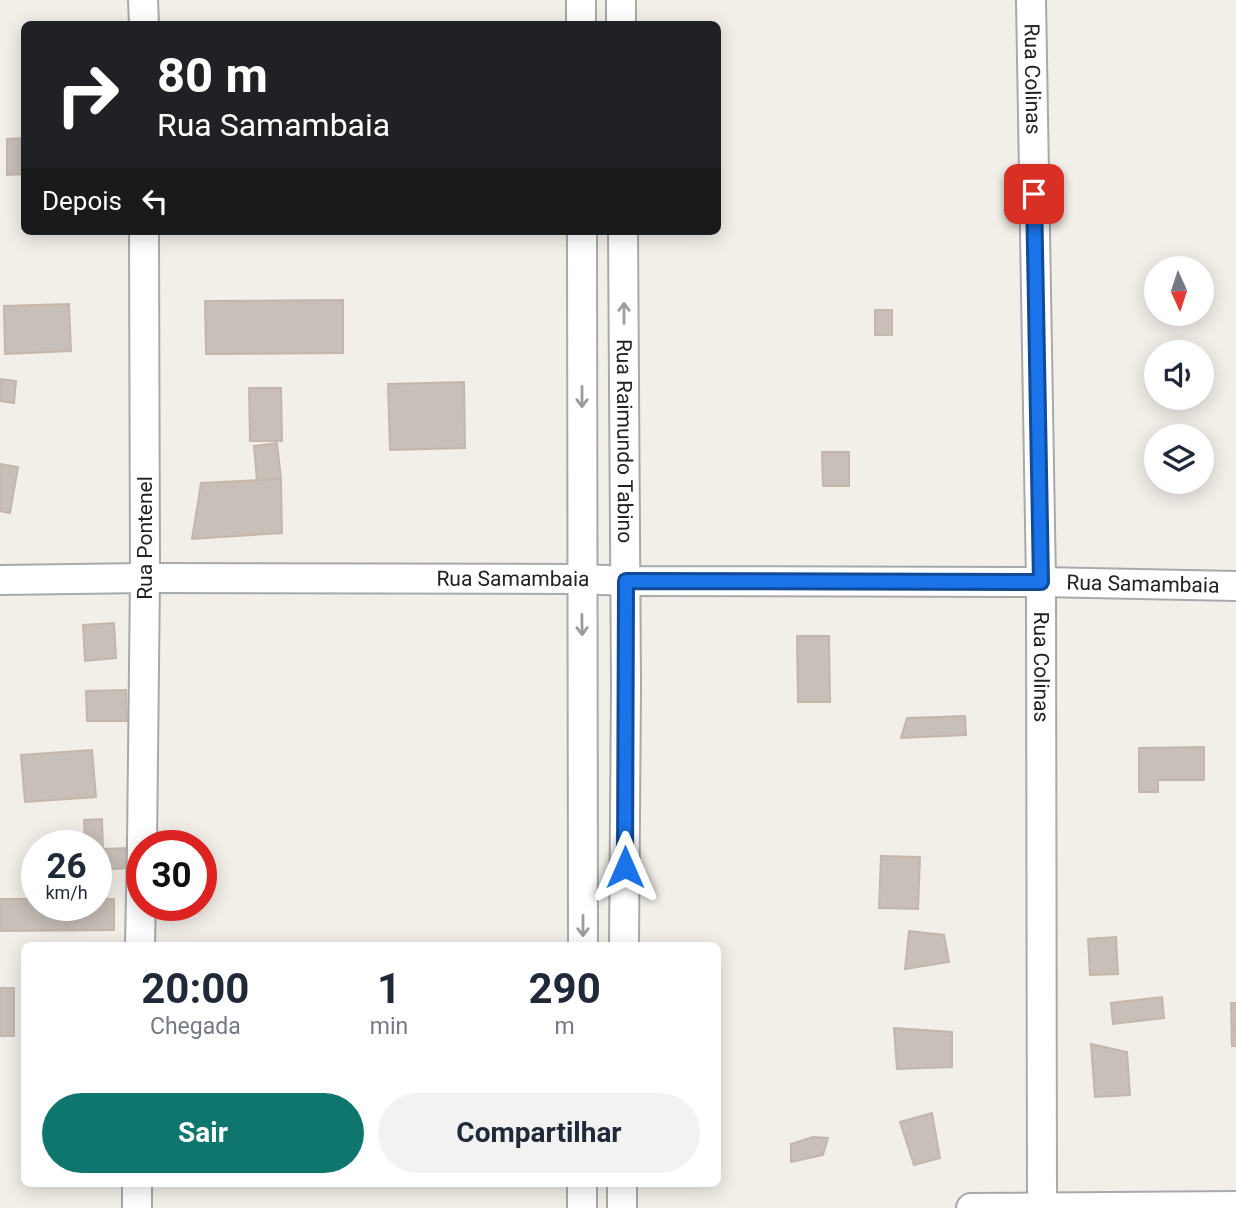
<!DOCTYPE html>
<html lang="pt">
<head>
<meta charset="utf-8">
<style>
	body { margin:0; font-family:Roboto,sans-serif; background:#f2f2f3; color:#1f2937; height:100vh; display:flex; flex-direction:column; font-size:26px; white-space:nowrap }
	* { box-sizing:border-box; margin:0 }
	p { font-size:23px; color:#747a83 }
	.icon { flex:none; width:38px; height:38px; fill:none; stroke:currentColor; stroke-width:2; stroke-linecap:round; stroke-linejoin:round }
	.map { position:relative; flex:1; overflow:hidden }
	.details { position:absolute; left:21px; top:942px; width:700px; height:245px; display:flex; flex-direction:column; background:#fff; border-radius:10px; box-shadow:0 4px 18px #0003 }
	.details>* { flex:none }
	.guide { position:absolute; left:21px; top:21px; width:700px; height:214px; border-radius:10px; box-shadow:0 4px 18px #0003; background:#202124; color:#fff; overflow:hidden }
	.needle { width:46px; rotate:177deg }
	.tools { position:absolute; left:1144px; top:256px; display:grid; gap:14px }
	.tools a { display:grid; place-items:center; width:70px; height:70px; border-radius:50%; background:#fff; box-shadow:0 4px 18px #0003; font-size:35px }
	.speed { position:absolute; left:21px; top:830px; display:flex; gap:14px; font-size:35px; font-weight:700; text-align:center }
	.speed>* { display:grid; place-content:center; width:91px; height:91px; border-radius:50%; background:#fff; box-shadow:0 4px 18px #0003; line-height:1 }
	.speed small { font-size:18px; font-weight:400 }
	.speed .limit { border:10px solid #d22; background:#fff; color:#111 }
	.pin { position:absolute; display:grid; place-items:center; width:60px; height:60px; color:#fff; margin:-30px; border-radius:14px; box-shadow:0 4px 10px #0006 }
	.me { position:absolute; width:77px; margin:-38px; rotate:0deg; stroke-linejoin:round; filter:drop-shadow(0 0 5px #0008) }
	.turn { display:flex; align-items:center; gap:24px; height:147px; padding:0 21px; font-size:32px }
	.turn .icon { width:91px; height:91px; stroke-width:2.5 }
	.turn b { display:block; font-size:49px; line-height:60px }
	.then { display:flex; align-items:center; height:66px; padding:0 21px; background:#0003; gap:14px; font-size:26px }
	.eta { display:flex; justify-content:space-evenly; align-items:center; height:119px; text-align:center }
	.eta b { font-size:42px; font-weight:700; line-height:49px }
	.cta { display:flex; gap:14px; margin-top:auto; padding:14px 21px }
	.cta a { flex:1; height:80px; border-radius:42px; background:#0f766e; color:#fff; font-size:28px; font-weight:700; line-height:80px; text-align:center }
	.cta a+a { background:#f2f2f3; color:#1f2937 }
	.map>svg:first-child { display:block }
	.building { fill:#c7bfb8; stroke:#c4b6ab; stroke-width:2 }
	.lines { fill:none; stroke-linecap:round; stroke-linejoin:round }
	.street-casing { stroke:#a9a9a9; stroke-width:32 }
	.street { stroke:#fff; stroke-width:28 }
	.oneway { stroke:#9c9c9c }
	.route-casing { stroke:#114b97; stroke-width:18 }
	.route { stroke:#1a73e8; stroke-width:12 }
	.labels { text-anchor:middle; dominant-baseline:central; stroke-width:5; stroke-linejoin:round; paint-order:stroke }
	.street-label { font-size:21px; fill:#222; stroke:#fff }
</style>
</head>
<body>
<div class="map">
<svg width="1236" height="1208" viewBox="0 0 1236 1208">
	<rect width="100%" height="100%" fill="#f2efe9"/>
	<!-- building -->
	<g class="building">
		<path d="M24 138V174L7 175V139Z"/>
		<path d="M343 300V353L206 354 205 301Z"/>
		<path d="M69 304 71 351 5 354 4 306Z"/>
		<rect x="875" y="310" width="17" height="25"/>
		<path d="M0 379 16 381 14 403 0 401Z"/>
		<path d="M464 382 465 448 390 450 388 384Z"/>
		<path d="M249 388H281L282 441H250Z"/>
		<path d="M277 443 281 479 257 481 254 446Z"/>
		<path d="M822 452H849V486H823Z"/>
		<path d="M0 464 18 467 10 513 0 511Z"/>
		<path d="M281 479 282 533 192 539 201 483Z"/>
		<path d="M114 623 116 658 85 661 83 625Z"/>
		<path d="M797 636H829L830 702H798Z"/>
		<path d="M126 690 127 721H87L86 691Z"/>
		<path d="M965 716 966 735 901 738 907 718Z"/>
		<path d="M1204 747V780H1158V792H1139V748Z"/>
		<path d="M92 750 96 797 25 802 21 755Z"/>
		<path d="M102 819 103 849 129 848 130 868 96 870V845H85L84 820Z"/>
		<path d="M881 856 920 857 918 909 879 908Z"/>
		<path d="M0 899H37V905H96V899H114V930L0 931Z"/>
		<path d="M909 931 944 935 949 962 905 969Z"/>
		<path d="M1116 937 1118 974 1090 975 1088 939Z"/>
		<rect x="0" y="988" width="14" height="48"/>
		<path d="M1162 997 1164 1018 1113 1024 1111 1003Z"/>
		<path d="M1231 1003H1236V1046H1232Z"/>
		<path d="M894 1028 952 1032V1067L897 1069Z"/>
		<path d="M1091 1044 1127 1052 1130 1095 1095 1097Z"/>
		<path d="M932 1113 940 1158 914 1165 900 1122Z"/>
		<path d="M813 1137 828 1138 823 1155 791 1162V1144Z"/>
	</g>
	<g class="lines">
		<!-- street casing -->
		<g class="street-casing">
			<g id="street">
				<path d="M143 0 144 24"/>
				<path d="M581 0V24"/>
				<path d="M621 0V24"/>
				<path id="s1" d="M1031 0 1041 582 1042 1208"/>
				<path d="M582 231 583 945"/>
				<path id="s2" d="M623 231 626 685 624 945"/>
				<path id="s3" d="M0 580 145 578 582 579 626 581 1041 582 1236 586"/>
				<path d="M142 845 145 578 144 231"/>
				<path d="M140 945 142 846"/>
				<path d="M137 1208V1183"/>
				<path d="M582 1208V1183"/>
				<path d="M622 1208V1183"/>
				<path d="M971 1208 1236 1206"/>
			</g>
		</g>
		<!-- street -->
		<use href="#street" class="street"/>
	</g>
	<!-- one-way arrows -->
	<defs><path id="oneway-shaft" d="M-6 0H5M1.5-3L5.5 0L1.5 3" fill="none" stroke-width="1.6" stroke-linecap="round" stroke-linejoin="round" transform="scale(1.75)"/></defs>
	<g class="oneway">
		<use href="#oneway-shaft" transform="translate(624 313) rotate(-90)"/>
		<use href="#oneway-shaft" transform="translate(582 397) rotate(90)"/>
		<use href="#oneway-shaft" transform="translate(582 625) rotate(89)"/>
		<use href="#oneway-shaft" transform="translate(583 926) rotate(90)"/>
	</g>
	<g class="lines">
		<!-- route casing -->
		<g class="route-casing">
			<path id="route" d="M625 867 626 581 1041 582 1034 194"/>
		</g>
		<!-- route -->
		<use href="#route" class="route"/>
	</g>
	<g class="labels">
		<!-- street labels -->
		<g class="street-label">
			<text stroke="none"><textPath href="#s1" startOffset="79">Rua Colinas</textPath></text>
			<text stroke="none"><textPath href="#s2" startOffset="210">Rua Raimundo Tabino</textPath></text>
			<text transform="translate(145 538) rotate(-90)">Rua Pontenel</text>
			<text stroke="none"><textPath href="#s3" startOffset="513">Rua Samambaia</textPath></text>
			<text stroke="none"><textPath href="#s3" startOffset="1143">Rua Samambaia</textPath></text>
			<text stroke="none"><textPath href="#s1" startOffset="667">Rua Colinas</textPath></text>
		</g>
	</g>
</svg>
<div class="tools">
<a><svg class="needle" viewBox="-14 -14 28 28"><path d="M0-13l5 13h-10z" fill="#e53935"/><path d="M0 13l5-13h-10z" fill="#747a83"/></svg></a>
<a><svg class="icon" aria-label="sound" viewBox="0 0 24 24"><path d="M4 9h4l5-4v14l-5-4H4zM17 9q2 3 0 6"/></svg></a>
<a><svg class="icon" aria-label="layers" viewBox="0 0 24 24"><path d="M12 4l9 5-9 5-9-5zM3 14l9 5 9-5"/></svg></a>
</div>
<div class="speed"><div>26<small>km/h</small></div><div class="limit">30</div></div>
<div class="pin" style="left:1034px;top:194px;background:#d93025"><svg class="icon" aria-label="arrive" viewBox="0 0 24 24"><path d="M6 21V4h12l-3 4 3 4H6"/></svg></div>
<svg class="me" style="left:625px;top:867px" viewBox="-20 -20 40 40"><path d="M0-17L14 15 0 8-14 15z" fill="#1a73e8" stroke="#fff" stroke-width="4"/></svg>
<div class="guide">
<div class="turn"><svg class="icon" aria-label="right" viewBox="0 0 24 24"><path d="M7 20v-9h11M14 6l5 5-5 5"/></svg><div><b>80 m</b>Rua Samambaia</div></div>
<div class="then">Depois<svg class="icon" aria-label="left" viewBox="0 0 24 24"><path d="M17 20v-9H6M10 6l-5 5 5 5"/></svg></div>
</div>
<section class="details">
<div class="eta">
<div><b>20:00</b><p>Chegada</p></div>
<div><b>1</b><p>min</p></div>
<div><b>290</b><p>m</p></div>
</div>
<div class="cta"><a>Sair</a><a>Compartilhar</a></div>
</section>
</div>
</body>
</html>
